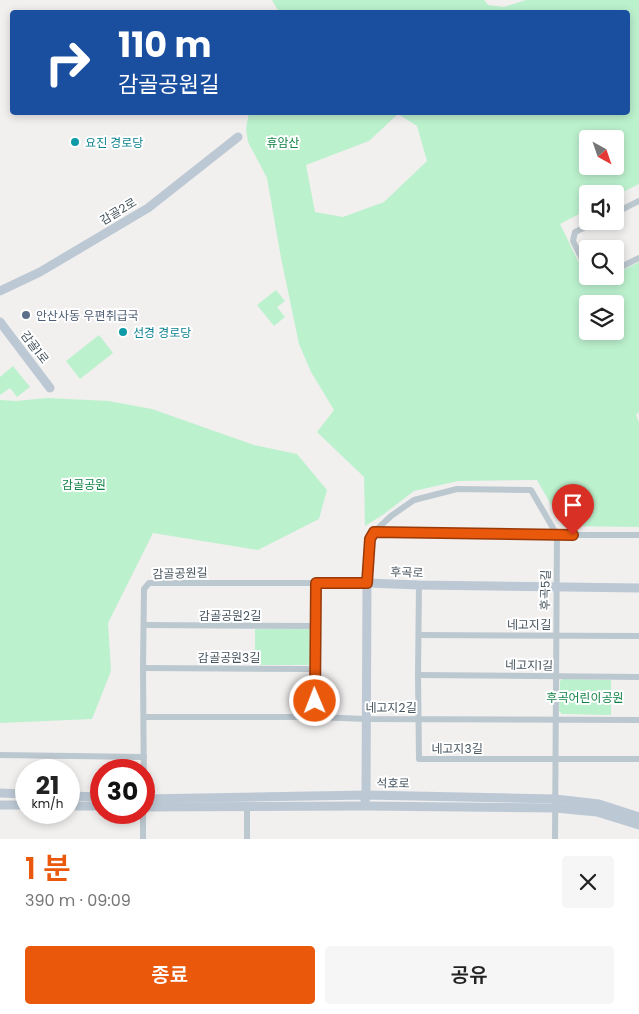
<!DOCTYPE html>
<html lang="ko">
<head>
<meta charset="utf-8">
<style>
	body { margin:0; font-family:Poppins,"Noto Sans KR",sans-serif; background:#f6f6f6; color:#222; height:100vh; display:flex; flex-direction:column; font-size:19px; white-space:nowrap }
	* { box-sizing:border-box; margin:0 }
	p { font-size:16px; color:#767676 }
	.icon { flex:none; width:28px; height:28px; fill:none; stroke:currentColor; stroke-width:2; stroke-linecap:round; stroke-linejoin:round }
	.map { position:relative; height:839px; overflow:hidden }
	.side { display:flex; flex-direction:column; background:#fff; flex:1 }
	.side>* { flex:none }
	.banner { position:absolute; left:10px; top:10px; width:620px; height:105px; border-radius:5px; box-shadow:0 2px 8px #0003; background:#1a4fa0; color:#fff; overflow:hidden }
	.needle { width:32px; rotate:140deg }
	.controls { position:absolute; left:579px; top:130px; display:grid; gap:10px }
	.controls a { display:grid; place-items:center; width:45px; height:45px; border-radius:5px; background:#fff; box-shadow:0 2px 8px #0003; font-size:25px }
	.speed { position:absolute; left:15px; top:759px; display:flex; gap:10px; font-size:25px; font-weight:700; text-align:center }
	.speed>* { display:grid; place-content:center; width:65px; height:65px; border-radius:50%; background:#fff; box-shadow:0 2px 8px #0003; line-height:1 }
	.speed small { font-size:12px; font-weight:400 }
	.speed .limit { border:8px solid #d22; background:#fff; color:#111 }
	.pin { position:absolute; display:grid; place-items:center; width:42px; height:42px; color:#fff; margin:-51px -21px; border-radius:50% 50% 50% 0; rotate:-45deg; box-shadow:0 0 5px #0007 }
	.pin .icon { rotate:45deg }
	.me { position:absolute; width:55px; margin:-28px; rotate:359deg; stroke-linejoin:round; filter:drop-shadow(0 0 4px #0008) }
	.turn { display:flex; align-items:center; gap:18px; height:105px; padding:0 25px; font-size:22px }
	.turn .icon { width:65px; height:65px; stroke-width:2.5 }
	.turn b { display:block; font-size:35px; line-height:42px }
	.round { display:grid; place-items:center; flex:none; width:52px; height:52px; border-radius:5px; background:#f6f6f6 }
	.overview { display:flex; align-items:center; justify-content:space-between; height:85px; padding:0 25px }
	h1 { font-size:30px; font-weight:600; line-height:38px; color:#ea580c }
	.action { display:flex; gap:10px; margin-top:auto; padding:10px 25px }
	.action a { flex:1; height:58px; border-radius:5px; background:#ea580c; color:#fff; font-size:20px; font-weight:600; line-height:58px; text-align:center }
	.action a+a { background:#f6f6f6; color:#222 }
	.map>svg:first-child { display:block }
	.green { fill:#bcf1ce; fill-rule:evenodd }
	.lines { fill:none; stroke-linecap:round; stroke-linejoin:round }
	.street { stroke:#bcc8cf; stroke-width:6 }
	.secondary { stroke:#bcc9d4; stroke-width:9 }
	.route-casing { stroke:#983908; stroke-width:12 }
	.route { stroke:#ea580c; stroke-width:9 }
	.culture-dot { fill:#0f9aa8; stroke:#fff; stroke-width:2 }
	.service-dot { fill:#5c6f8a; stroke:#fff; stroke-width:2 }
	.labels { text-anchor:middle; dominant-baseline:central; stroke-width:4; stroke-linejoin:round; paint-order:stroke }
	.culture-label { font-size:12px; fill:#0d838f; stroke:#fff; text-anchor:start }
	.park-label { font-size:12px; fill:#138345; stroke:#fff }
	.street-label { font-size:12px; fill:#46545e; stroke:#fff }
	.service-label { font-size:12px; fill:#4e5e75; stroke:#fff; text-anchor:start }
</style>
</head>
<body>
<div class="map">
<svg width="639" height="839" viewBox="0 0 639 839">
	<rect width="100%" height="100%" fill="#f2efef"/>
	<!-- green -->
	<g class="green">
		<path d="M272 0H484L488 5 504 7 526 0H639V184L615 196V194H588L587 210 560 224 585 275 595 283 609 276H615V274L639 262V412L636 415 639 422V527L563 526 537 480 458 481 414 491 384 514 365 526 364 477 317 432 334 410 311 372 299 344 281 258 267 178 248 142 246 129 249 112H628V12H279ZM398 114 417 126 427 161 384 202 343 217 315 212 306 165 369 141ZM588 139H615V166H588ZM588 304H615V331H588Z"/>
		<path d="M276 290 285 301 277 307 285 317 274 326 257 305Z"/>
		<path d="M99 335 113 353 80 379 66 361Z"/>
		<path d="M13 366 30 387 17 397 10 388 0 395V377Z"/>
		<path d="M47 398 109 401 152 409 254 445 297 454 327 490 319 519 258 550 153 533 108 623 111 671 92 719 0 723V400L16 401Z"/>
		<path d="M255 629H309L312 632V663L309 665H255Z"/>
		<path d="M563 679 611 680V715L562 714 559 711 560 681Z"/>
	</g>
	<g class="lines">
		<!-- street -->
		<g class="street">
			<path d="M615 213 639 201"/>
			<path d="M615 270 639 258"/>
			<path d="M588 271 573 241 575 232 598 221"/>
			<path d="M596 276 599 277 602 276"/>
			<path d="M374 532 557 535H639"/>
			<path d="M316 583V717"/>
			<path d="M419 585 418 675 419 759H639"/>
			<path d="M144 625 316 626"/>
			<path d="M419 635 639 636"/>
			<path d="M143 668 315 669"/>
			<path d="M418 675 639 677"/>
			<path d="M144 717H316L366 719 639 720"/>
			<path d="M0 755 144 757"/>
			<path d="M144 799 143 668 144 589 149 583H367L370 539 374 532 391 516 414 500 457 489 531 490 557 535 555 839"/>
			<path d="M247 806V839"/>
			<path d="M143 839V812"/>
		</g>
		<!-- secondary -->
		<g class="secondary">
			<path d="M0 291 40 272 148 208 238 137"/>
			<path d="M0 322 50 388"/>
			<path d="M0 793 26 794"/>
			<path d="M69 796 101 797"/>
			<path d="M144 799 366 795 555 799 599 804 639 817"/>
			<path d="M365 801 366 795 367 583 419 585 639 588"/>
			<path d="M0 805H26"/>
			<path d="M69 806H101"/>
			<path d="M144 807 364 806 555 808 597 812 639 825"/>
		</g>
	</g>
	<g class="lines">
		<!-- route casing -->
		<g class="route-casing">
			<path id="route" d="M315 701 316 583H367L370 539 374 532 573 535"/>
		</g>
		<!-- route -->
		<use href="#route" class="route"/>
	</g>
	<!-- markers -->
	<g class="culture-dot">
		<circle cx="75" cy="142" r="5"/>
		<circle cx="123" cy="332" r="5"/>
	</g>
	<circle class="service-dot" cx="26" cy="315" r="5"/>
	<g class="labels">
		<!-- culture labels -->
		<g class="culture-label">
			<text x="85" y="142">요진 경로당</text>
			<text x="133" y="332">선경 경로당</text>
		</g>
		<!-- park labels -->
		<g class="park-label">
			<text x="283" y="142">휴암산</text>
			<text x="84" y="484">감골공원</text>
			<text x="585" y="697">후곡어린이공원</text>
		</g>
		<!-- street labels -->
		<g class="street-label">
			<text transform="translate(118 211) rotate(-31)">감골2로</text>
			<text transform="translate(35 347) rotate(53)">감골1로</text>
			<text transform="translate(407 572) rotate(2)">후곡로</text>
			<text transform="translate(180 573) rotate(-2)">감골공원길</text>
			<text transform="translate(545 590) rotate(-89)">후곡5길</text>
			<text x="230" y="615">감골공원2길</text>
			<text x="529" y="624">네고지길</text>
			<text x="229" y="657">감골공원3길</text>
			<text transform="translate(529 665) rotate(1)">네고지1길</text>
			<text x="391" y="707">네고지2길</text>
			<text x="457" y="748">네고지3길</text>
			<text transform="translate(393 783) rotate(1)">석호로</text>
		</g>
		<!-- service labels -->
		<g class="service-label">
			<text x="36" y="315">안산사동 우편취급국</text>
		</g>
	</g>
</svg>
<div class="controls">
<a><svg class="needle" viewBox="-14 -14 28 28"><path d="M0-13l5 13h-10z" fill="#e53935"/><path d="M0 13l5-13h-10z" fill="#767676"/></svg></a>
<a><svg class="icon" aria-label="sound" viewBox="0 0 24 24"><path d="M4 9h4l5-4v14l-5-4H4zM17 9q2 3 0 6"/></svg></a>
<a><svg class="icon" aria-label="search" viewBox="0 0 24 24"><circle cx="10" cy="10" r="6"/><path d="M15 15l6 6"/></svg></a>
<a><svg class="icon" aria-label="layers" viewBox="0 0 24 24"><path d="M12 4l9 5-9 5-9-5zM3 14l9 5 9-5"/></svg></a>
</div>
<div class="speed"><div>21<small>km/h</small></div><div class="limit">30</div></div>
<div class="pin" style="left:573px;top:535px;background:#d93025"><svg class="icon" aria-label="arrive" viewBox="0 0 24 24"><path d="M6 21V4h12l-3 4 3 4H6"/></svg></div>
<svg class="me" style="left:315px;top:701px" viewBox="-20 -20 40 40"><circle r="17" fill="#ea580c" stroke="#fff" stroke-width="3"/><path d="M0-11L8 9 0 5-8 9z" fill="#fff"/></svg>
<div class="banner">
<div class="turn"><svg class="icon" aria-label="right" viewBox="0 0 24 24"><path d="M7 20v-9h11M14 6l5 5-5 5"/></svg><div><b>110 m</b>감골공원길</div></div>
</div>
</div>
<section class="side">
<div class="overview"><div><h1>1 분</h1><p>390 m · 09:09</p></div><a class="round"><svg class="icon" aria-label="close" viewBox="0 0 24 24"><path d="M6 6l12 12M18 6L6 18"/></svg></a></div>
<div class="action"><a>종료</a><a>공유</a></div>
</section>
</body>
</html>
